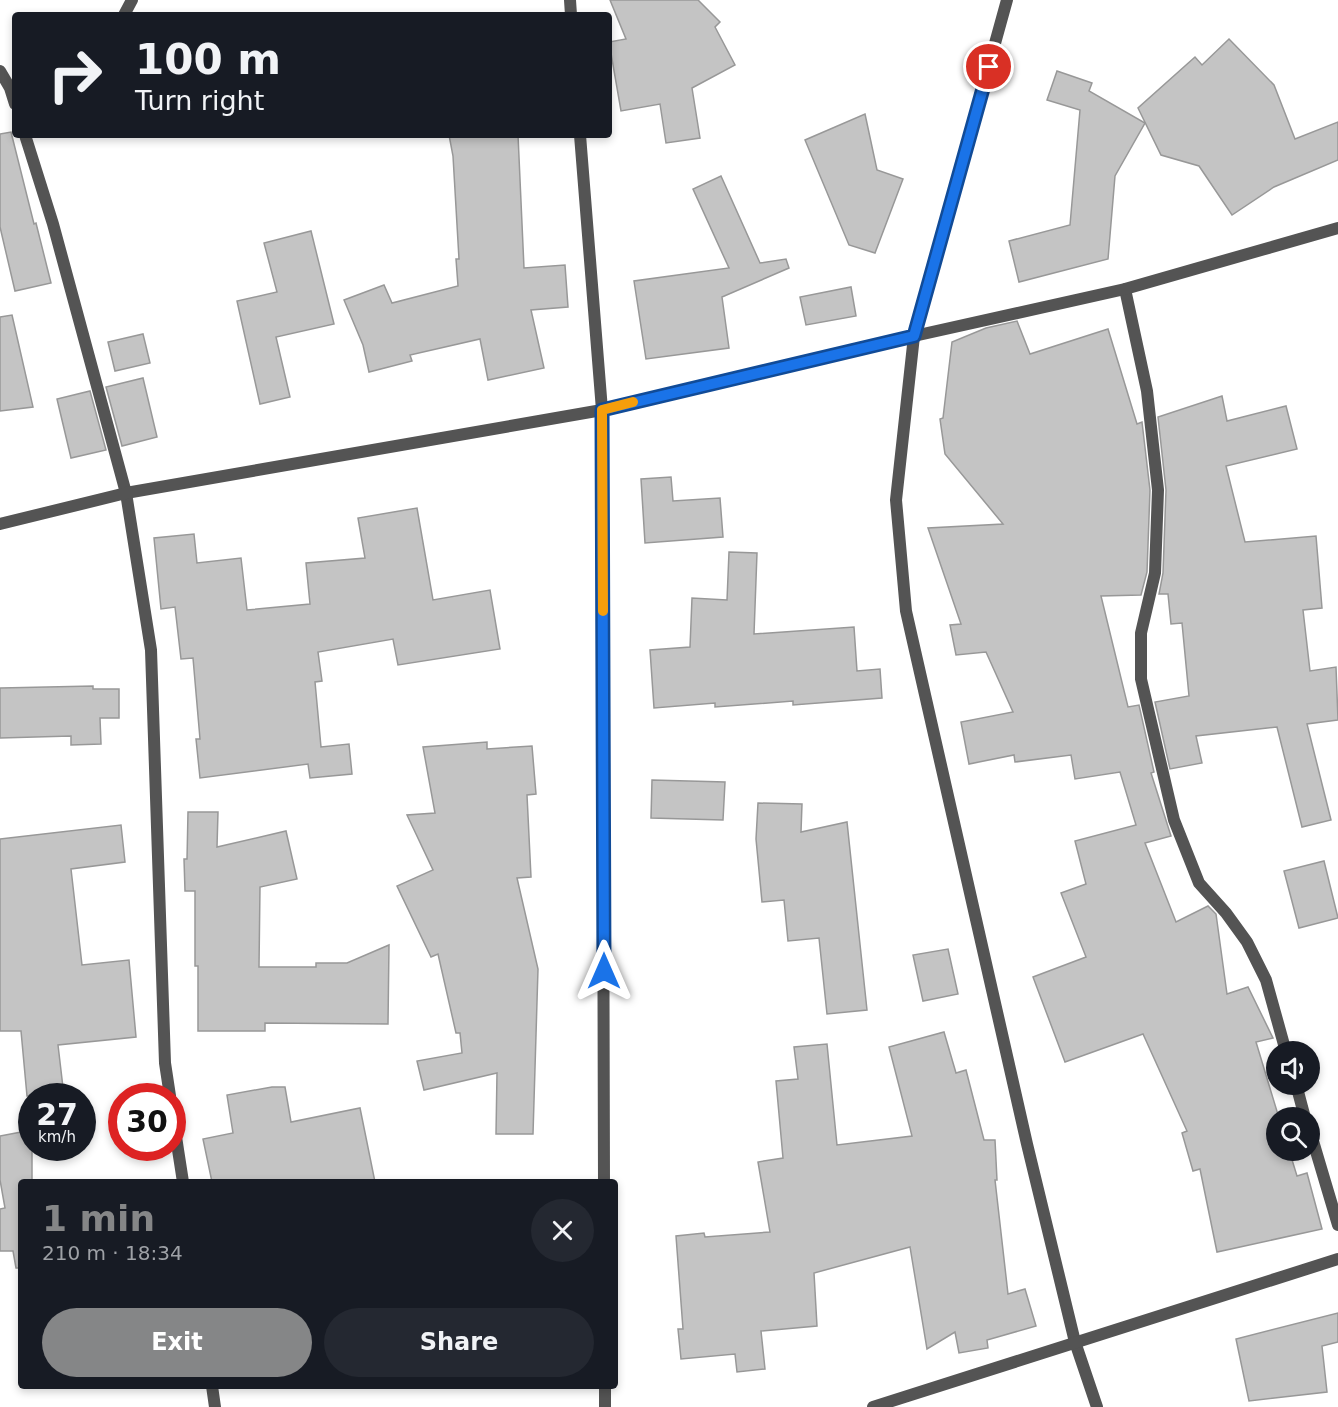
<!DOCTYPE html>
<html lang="en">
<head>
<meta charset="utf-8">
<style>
	body { margin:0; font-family:"DejaVu Sans",sans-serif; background:#242831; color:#f1f3f6; height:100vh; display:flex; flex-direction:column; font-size:22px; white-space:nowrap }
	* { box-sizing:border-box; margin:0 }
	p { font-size:20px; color:#9ea1a6 }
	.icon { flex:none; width:33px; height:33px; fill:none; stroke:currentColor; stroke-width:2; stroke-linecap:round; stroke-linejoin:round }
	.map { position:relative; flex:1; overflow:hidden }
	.drawer { position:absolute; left:18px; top:1179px; width:600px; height:210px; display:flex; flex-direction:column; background:#171b24; border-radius:6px; box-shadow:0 3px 9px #0003 }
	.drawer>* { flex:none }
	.banner { position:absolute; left:12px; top:12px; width:600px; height:126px; border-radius:6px; box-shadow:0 3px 9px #0003; background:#171b24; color:#f1f3f6; overflow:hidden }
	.controls { position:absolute; left:1266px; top:1041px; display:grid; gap:12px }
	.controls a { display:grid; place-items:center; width:54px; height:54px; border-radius:50%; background:#171b24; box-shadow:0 3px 9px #0003; font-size:30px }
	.speed { position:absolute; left:18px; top:1083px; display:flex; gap:12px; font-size:30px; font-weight:700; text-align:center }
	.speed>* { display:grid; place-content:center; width:78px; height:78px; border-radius:50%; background:#171b24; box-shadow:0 3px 9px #0003; line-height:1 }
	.speed small { font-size:15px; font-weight:400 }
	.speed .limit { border:9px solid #d22; background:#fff; color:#111 }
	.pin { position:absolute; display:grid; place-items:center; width:51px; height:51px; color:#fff; margin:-26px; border:3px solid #fff; border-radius:50%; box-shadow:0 2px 6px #0007 }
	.me { position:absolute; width:66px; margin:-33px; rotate:0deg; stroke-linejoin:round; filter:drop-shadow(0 0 4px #0008) }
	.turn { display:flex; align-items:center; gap:21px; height:126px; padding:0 24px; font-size:27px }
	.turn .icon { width:78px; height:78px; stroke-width:2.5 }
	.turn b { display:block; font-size:42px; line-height:51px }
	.round { display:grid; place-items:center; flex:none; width:63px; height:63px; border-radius:32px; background:#242831 }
	.summary { display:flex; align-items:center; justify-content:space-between; height:102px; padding:0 24px }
	h1 { font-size:36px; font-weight:700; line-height:45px; color:#858687 }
	.primary-button { display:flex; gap:12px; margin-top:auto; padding:12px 24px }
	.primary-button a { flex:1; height:69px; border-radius:36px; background:#858687; color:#fff; font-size:24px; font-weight:700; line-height:69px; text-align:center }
	.primary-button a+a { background:#242831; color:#f1f3f6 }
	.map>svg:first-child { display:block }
	.building { fill:#c4c4c4; stroke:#989898; stroke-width:1.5 }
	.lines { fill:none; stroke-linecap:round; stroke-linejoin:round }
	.street { stroke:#545454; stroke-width:12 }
	.route-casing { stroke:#114b97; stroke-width:15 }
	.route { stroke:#1a73e8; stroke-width:10 }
	.slow { stroke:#f59e0b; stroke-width:10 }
</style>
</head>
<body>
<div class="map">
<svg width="1338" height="1407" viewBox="0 0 1338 1407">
	<rect width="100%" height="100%" fill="#fff"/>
	<!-- building -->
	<g class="building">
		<path d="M610 0H698L720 22 715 27 735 65 692 88 700 138 666 143 660 104 621 111 609 42 626 39Z"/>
		<path d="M1229 39 1274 85 1295 139 1338 122V160L1274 187 1232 215 1199 166 1161 155 1138 108 1195 57 1202 65Z"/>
		<path d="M1057 71 1092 83 1089 91 1145 123 1115 176 1108 259 1019 282 1009 241 1070 225 1080 110 1047 100Z"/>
		<path d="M865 114 877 170 903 179 875 253 849 245 805 140Z"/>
		<path d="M11 132 34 224 36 223 51 283 15 291 0 227V134Z"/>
		<path d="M449 135H518L524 268 565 265 568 307 531 310 544 368 488 380 480 339 410 355 412 361 369 372 363 345 344 300 384 285 392 303 458 286 456 259H459L453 156Z"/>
		<path d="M721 176 760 263 786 259 789 268 722 297 729 348 646 359 634 281 729 268 693 189Z"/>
		<path d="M311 231 334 324 276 337 290 397 260 404 237 301 277 292 264 243Z"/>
		<path d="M851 287 856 316 806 325 800 297Z"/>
		<path d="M12 315 33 407 0 411V317Z"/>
		<path d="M1017 321 1030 354 1108 329 1137 424 1142 422 1150 490 1147 572 1141 595 1101 596 1128 707 1139 705 1154 772 1151 773 1171 836 1145 843 1176 922 1208 906 1216 914 1227 994 1248 987 1273 1038 1256 1042 1279 1118H1276V1150H1289L1297 1176 1307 1173 1322 1229 1217 1252 1200 1169 1193 1171 1182 1133 1187 1131 1143 1034 1065 1062 1033 977 1086 957 1061 893 1086 884 1075 841 1136 825 1120 772 1075 779 1071 755 1015 762 1014 755 969 764 961 722 1013 712 986 652 956 655 950 625 961 624 928 528 1003 524 945 454 940 419 943 418 952 342 986 328Z"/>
		<path d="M143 334 150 363 115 371 108 342Z"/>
		<path d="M143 378 157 437 122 446 106 387Z"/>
		<path d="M90 391 106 450 71 458 57 399Z"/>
		<path d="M1222 396 1227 421 1286 406 1297 449 1226 466 1245 542 1316 536 1322 608 1303 610 1310 671 1336 667 1338 720 1307 724 1331 820 1302 827 1277 727 1196 736 1202 763 1170 769 1155 702 1189 696 1182 623 1171 624 1168 594H1159L1163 573 1166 490 1158 417Z"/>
		<path d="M671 477 673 501 720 498 723 537 645 543 641 479Z"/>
		<path d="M417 508 433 600 490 590 500 649 398 665 393 639 318 652 322 681 315 682 321 747 349 744 352 774 310 778 308 764 200 778 196 739H200L193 658 181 659 175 607 161 609 154 538 194 534 197 563 241 558 247 610 310 604 306 563 365 558 358 518Z"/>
		<path d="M729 552 757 553 754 634 854 627 857 671 880 669 882 698 793 705V701L715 707V703L654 708 650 650 690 647 692 598 727 600Z"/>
		<path d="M93 686V689H119V718H100L101 744 71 745V736L0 738V688Z"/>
		<path d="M487 742V749L532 746 536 794 527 795 531 877 517 878 538 969 533 1134H496L497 1073 424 1090 417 1061 462 1053 460 1033H456L438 954 431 957 397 886 433 870 407 815 435 813 423 747Z"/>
		<path d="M652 780 725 782 723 820 651 818Z"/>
		<path d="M758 803 802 804 801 832 847 822 867 1010 827 1014 819 938 788 941 784 900 762 902 756 839Z"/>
		<path d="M188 812H218L217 847 286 831 297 879 260 887 259 967H316V963H347L389 945 388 1024 265 1023V1031H198V966H195V891H185L184 859H187Z"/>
		<path d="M121 825 125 862 71 869 82 965 129 960 136 1037 58 1045 64 1096H27L21 1031H0V839Z"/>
		<path d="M1324 861 1338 918 1299 928 1284 871Z"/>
		<path d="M948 949 958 994 923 1001 913 955Z"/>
		<path d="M944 1032 956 1073 966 1070 984 1140H995L997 1180H995L1008 1294 1025 1289 1036 1326 987 1340 988 1348 959 1353 955 1332 927 1349 910 1247 814 1273 817 1326 761 1331 765 1369 737 1372 735 1354 681 1359 678 1329H683L676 1236 704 1233 705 1237 770 1232 758 1162 783 1158 776 1081 798 1079 794 1047 827 1044 837 1145 912 1136 889 1047Z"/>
		<path d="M272 1087H285L291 1122 360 1108 375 1182H212L203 1139 233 1133 227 1095Z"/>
		<path d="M32 1130V1182H21V1268H16L13 1251H0V1209L5 1208 0 1180V1136Z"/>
		<path d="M1338 1313V1342L1322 1346 1327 1392 1249 1401 1236 1339Z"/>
	</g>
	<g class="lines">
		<!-- street -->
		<g class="street">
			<path d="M570 0 571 15"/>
			<path d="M1007 0 914 336 896 500 906 611 1027 1144 1075 1342 1097 1407"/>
			<path d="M124 15 132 0"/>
			<path d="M0 71 10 88 15 104"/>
			<path d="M25 135 53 224 126 493 151 650 165 1063 170 1096"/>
			<path d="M580 135 602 410 604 1182"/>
			<path d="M1125 289 1147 391 1158 490 1155 573 1141 633V679L1174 820 1199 883 1226 913 1247 942 1266 980 1286 1052"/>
			<path d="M0 524 126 493 602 410 914 336 1125 289 1338 228"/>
			<path d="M1296 1084 1305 1118"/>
			<path d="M172 1111 183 1182"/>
			<path d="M1310 1131 1338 1225"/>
			<path d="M212 1386 215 1407"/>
			<path d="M605 1386V1407"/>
			<path d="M873 1407 1338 1259"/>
		</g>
	</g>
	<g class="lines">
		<!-- route casing -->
		<g class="route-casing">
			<path id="route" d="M604 971 602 410 914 336 989 67"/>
		</g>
		<!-- route -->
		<use href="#route" class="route"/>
		<!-- slow -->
		<path class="slow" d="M603 611 602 410 633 402"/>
	</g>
</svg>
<div class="controls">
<a><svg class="icon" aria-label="sound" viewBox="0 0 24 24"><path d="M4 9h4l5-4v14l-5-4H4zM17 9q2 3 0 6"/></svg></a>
<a><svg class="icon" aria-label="search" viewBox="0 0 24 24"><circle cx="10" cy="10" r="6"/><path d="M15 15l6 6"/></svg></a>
</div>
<div class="speed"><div>27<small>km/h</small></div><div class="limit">30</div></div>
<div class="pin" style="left:989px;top:67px;background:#d93025"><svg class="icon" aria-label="arrive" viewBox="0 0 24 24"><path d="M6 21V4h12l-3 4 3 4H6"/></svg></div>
<svg class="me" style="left:604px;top:971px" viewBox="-20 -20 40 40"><path d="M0-17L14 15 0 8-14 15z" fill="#1a73e8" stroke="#fff" stroke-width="4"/></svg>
<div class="banner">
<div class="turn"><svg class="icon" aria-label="right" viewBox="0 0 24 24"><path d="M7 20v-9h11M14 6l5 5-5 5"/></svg><div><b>100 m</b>Turn right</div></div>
</div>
<section class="drawer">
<div class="summary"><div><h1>1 min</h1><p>210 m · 18:34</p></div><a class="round"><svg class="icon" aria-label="close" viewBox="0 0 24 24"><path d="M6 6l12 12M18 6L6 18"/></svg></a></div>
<div class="primary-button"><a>Exit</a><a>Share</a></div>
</section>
</div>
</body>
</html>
